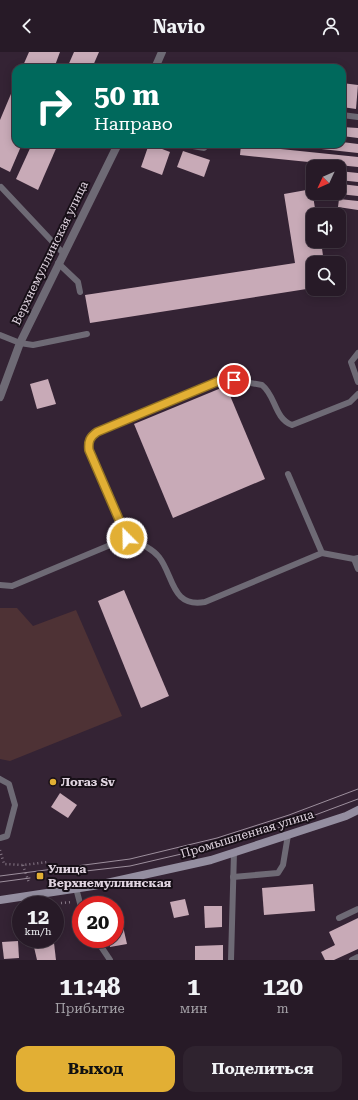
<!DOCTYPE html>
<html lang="ru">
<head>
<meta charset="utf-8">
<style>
	body { margin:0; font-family:"Roboto Serif",serif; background:#2f232f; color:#f1f3f6; height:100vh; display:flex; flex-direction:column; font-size:15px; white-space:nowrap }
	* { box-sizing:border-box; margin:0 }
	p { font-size:13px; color:#a4a1a7 }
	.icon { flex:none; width:22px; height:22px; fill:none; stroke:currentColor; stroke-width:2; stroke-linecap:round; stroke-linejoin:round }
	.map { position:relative; height:908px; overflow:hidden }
	.side { display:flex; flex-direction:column; background:#271a27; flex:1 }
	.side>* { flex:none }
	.hud { position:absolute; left:12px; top:12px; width:334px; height:84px; border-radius:12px; box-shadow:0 2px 10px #0003,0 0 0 1px #433844; background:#00695c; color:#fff; overflow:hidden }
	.needle { width:26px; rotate:226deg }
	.tools { position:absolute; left:306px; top:108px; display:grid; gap:8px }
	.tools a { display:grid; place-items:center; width:40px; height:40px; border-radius:8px; background:#271a27; box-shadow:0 2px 10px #0003,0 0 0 1px #433844; font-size:20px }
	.speed { position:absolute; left:12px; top:844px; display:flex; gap:8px; font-size:20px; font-weight:700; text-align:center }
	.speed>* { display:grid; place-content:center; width:52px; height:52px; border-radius:50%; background:#271a27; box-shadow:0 2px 10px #0003,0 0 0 1px #433844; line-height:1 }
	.speed small { font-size:10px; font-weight:400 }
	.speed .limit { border:6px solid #d22; background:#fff; color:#111 }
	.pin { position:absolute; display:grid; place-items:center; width:34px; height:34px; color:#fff; margin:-17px; border:2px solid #fff; border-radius:50%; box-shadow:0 1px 4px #0007 }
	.me { position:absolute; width:44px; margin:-22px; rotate:337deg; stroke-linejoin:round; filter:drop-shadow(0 0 3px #0008) }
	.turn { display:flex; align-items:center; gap:14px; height:84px; padding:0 16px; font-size:18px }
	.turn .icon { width:52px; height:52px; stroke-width:2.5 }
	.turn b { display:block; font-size:28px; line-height:34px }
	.eta { display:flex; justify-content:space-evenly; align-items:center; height:68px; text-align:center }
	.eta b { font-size:24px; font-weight:700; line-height:28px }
	.primary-button { display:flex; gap:8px; margin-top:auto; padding:8px 16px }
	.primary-button a { flex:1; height:46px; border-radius:12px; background:#e2af34; color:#111; font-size:16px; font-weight:700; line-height:46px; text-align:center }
	.primary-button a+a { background:#2f232f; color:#f1f3f6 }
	header { display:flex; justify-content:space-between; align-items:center; height:52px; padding:0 16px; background:#271a27; font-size:18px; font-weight:700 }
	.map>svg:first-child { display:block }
	.green { fill:#4e3235 }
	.building { fill:#c8aab7 }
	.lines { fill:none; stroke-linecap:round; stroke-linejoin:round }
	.path { stroke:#877987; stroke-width:2.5; stroke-dasharray:1 3; stroke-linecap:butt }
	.lane { stroke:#6e6a75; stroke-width:6 }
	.street { stroke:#6e6a75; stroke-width:8 }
	.secondary { stroke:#948ea0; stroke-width:8 }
	.tram { stroke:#9d8f9d; stroke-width:1 }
	.route-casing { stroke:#937222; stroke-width:10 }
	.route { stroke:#e2af34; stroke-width:7 }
	.poi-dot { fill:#e2af34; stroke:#170f17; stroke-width:1.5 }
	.labels { text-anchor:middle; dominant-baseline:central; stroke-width:4; stroke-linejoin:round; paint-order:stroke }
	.street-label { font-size:12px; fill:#e0d4e0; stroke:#170f17 }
	.poi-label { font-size:12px; font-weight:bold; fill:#e0d4e0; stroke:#170f17; text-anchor:start }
</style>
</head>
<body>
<header><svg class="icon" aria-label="back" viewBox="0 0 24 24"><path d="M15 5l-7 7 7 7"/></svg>Navio<svg class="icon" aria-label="person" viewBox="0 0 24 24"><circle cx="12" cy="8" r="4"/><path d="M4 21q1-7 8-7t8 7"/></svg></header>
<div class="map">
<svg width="358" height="908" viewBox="0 0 358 908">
	<rect width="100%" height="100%" fill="#342334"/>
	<!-- green -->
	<path class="green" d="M0 556H17L33 574 76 558 122 664 10 709 0 707Z"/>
	<!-- building -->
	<g class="building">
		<path d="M29 0H60L54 16H22Z"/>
		<path d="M74 0H99L92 16H67Z"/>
		<path d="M16 30V92H22L10 120 0 115V68Z"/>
		<path d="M342 31 358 33 356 57 342 55Z"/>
		<path d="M342 75 358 76V86L342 84Z"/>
		<path d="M342 90 358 92V101L285 93 342 92Z"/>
		<path d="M32 92H58L38 138 16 127Z"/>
		<path d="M149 92 170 100 162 123 141 115Z"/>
		<path d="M241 93 358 105V115L240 103Z"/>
		<path d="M183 99 210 108 204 125 177 115Z"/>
		<path d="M339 119 358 121V130L339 128Z"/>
		<path d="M341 132 358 134V144L339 142Z"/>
		<path d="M312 137 316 163H313V189H321L324 211H313V236L90 271 85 243 295 211 284 142Z"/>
		<path d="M339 147 358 149V158L338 155Z"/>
		<path d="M48 327 56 352 37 357 30 332Z"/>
		<path d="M226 334 265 427 173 466 134 372Z"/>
		<path d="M124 538 169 644 141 656 98 549Z"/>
		<path d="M60 741 77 753 68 766 51 755Z"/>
		<path d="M313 832 315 859 264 863 262 836Z"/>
		<path d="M185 847 189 863 174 866 170 850Z"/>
		<path d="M204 854H222V875L205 876Z"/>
		<path d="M358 866V897L334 908H325L321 900 335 893 329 880Z"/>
		<path d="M122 870 127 892 110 895 109 887H115V871Z"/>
		<path d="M18 889 19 906 4 907 2 890Z"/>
		<path d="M54 891 56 908H37L34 895Z"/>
		<path d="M223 893V908H195V894Z"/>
	</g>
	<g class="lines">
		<!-- path -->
		<g class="path">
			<path d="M0 798 4 812 23 813 48 810"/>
			<path d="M23 813 29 831"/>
			<path d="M61 851 72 850"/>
		</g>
		<!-- lane -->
		<g class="lane">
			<path d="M342 63 358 65"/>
			<path d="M182 92 204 96 208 92"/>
			<path d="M1 135 63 201"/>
			<path d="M58 211 78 230 80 240"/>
			<path d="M0 283 20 291 33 293 87 282"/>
			<path d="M358 330 351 310 358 301"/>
			<path d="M288 422 322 501"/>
			<path d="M127 486C138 491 151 495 159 505 174 524 171 556 205 550L322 501 354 507 358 506"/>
			<path d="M354 507 358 517"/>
			<path d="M0 533 12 534 127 486 89 397C88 388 90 385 97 380L221 329 234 328 262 333C276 344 274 366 292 373L350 350 358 342"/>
			<path d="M0 727 9 732 15 753 7 784 0 786"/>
			<path d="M233 825 278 821 283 813 288 783"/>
			<path d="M76 836 81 855"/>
			<path d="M339 866 358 857"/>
			<path d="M96 887 110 908"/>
			<path d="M231 908 234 800"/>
			<path d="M352 908 358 905"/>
		</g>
		<!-- street -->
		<g class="street">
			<path d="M155 16 162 0"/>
			<path d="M0 345 20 291 118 92"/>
		</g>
		<!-- secondary -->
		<path class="secondary" d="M0 848 93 834 211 808 346 764 358 758"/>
		<!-- tram -->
		<g class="tram">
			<path d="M59 822 130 814 220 793 291 772 358 747"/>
			<path d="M0 824 130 807 217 786 289 763 358 737"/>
			<path d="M0 830 30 826"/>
		</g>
	</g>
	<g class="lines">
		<!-- route casing -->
		<g class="route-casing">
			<path id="route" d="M127 486 89 398C88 389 90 385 97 380L214 331 221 328H234"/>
		</g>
		<!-- route -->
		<use href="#route" class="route"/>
	</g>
	<!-- markers -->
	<g class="poi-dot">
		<circle cx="53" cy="730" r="4"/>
		<rect x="36" y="820" width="8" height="8" rx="2"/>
	</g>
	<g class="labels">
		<!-- street labels -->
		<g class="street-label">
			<text transform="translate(50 201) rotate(-64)">Верхнемуллинская улица</text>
			<text transform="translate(247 782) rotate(-17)">Промышленная улица</text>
		</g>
		<!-- poi labels -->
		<g class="poi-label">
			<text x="61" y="730">Логаз Sv</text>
			<text x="48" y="817">Улица<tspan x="48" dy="14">Верхнемуллинская</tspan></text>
		</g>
	</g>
</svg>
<div class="tools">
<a><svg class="needle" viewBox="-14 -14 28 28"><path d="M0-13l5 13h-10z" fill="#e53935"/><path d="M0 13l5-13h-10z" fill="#a4a1a7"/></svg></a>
<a><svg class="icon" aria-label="sound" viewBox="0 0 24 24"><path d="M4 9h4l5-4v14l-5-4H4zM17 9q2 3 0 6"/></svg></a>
<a><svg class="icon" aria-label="search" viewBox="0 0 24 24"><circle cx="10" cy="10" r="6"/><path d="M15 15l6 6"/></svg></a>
</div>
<div class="speed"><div>12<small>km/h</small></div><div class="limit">20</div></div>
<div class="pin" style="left:234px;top:328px;background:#d93025"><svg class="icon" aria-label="arrive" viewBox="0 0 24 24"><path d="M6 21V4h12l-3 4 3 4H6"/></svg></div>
<svg class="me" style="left:127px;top:486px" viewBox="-20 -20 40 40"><circle r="17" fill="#e2af34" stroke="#fff" stroke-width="3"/><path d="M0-11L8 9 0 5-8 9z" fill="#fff"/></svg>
<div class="hud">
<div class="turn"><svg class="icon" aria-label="right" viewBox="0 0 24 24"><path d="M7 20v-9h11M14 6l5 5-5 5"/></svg><div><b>50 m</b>Направо</div></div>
</div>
</div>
<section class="side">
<div class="eta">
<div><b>11:48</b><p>Прибытие</p></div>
<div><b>1</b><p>мин</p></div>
<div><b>120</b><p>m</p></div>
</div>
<div class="primary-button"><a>Выход</a><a>Поделиться</a></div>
</section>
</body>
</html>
